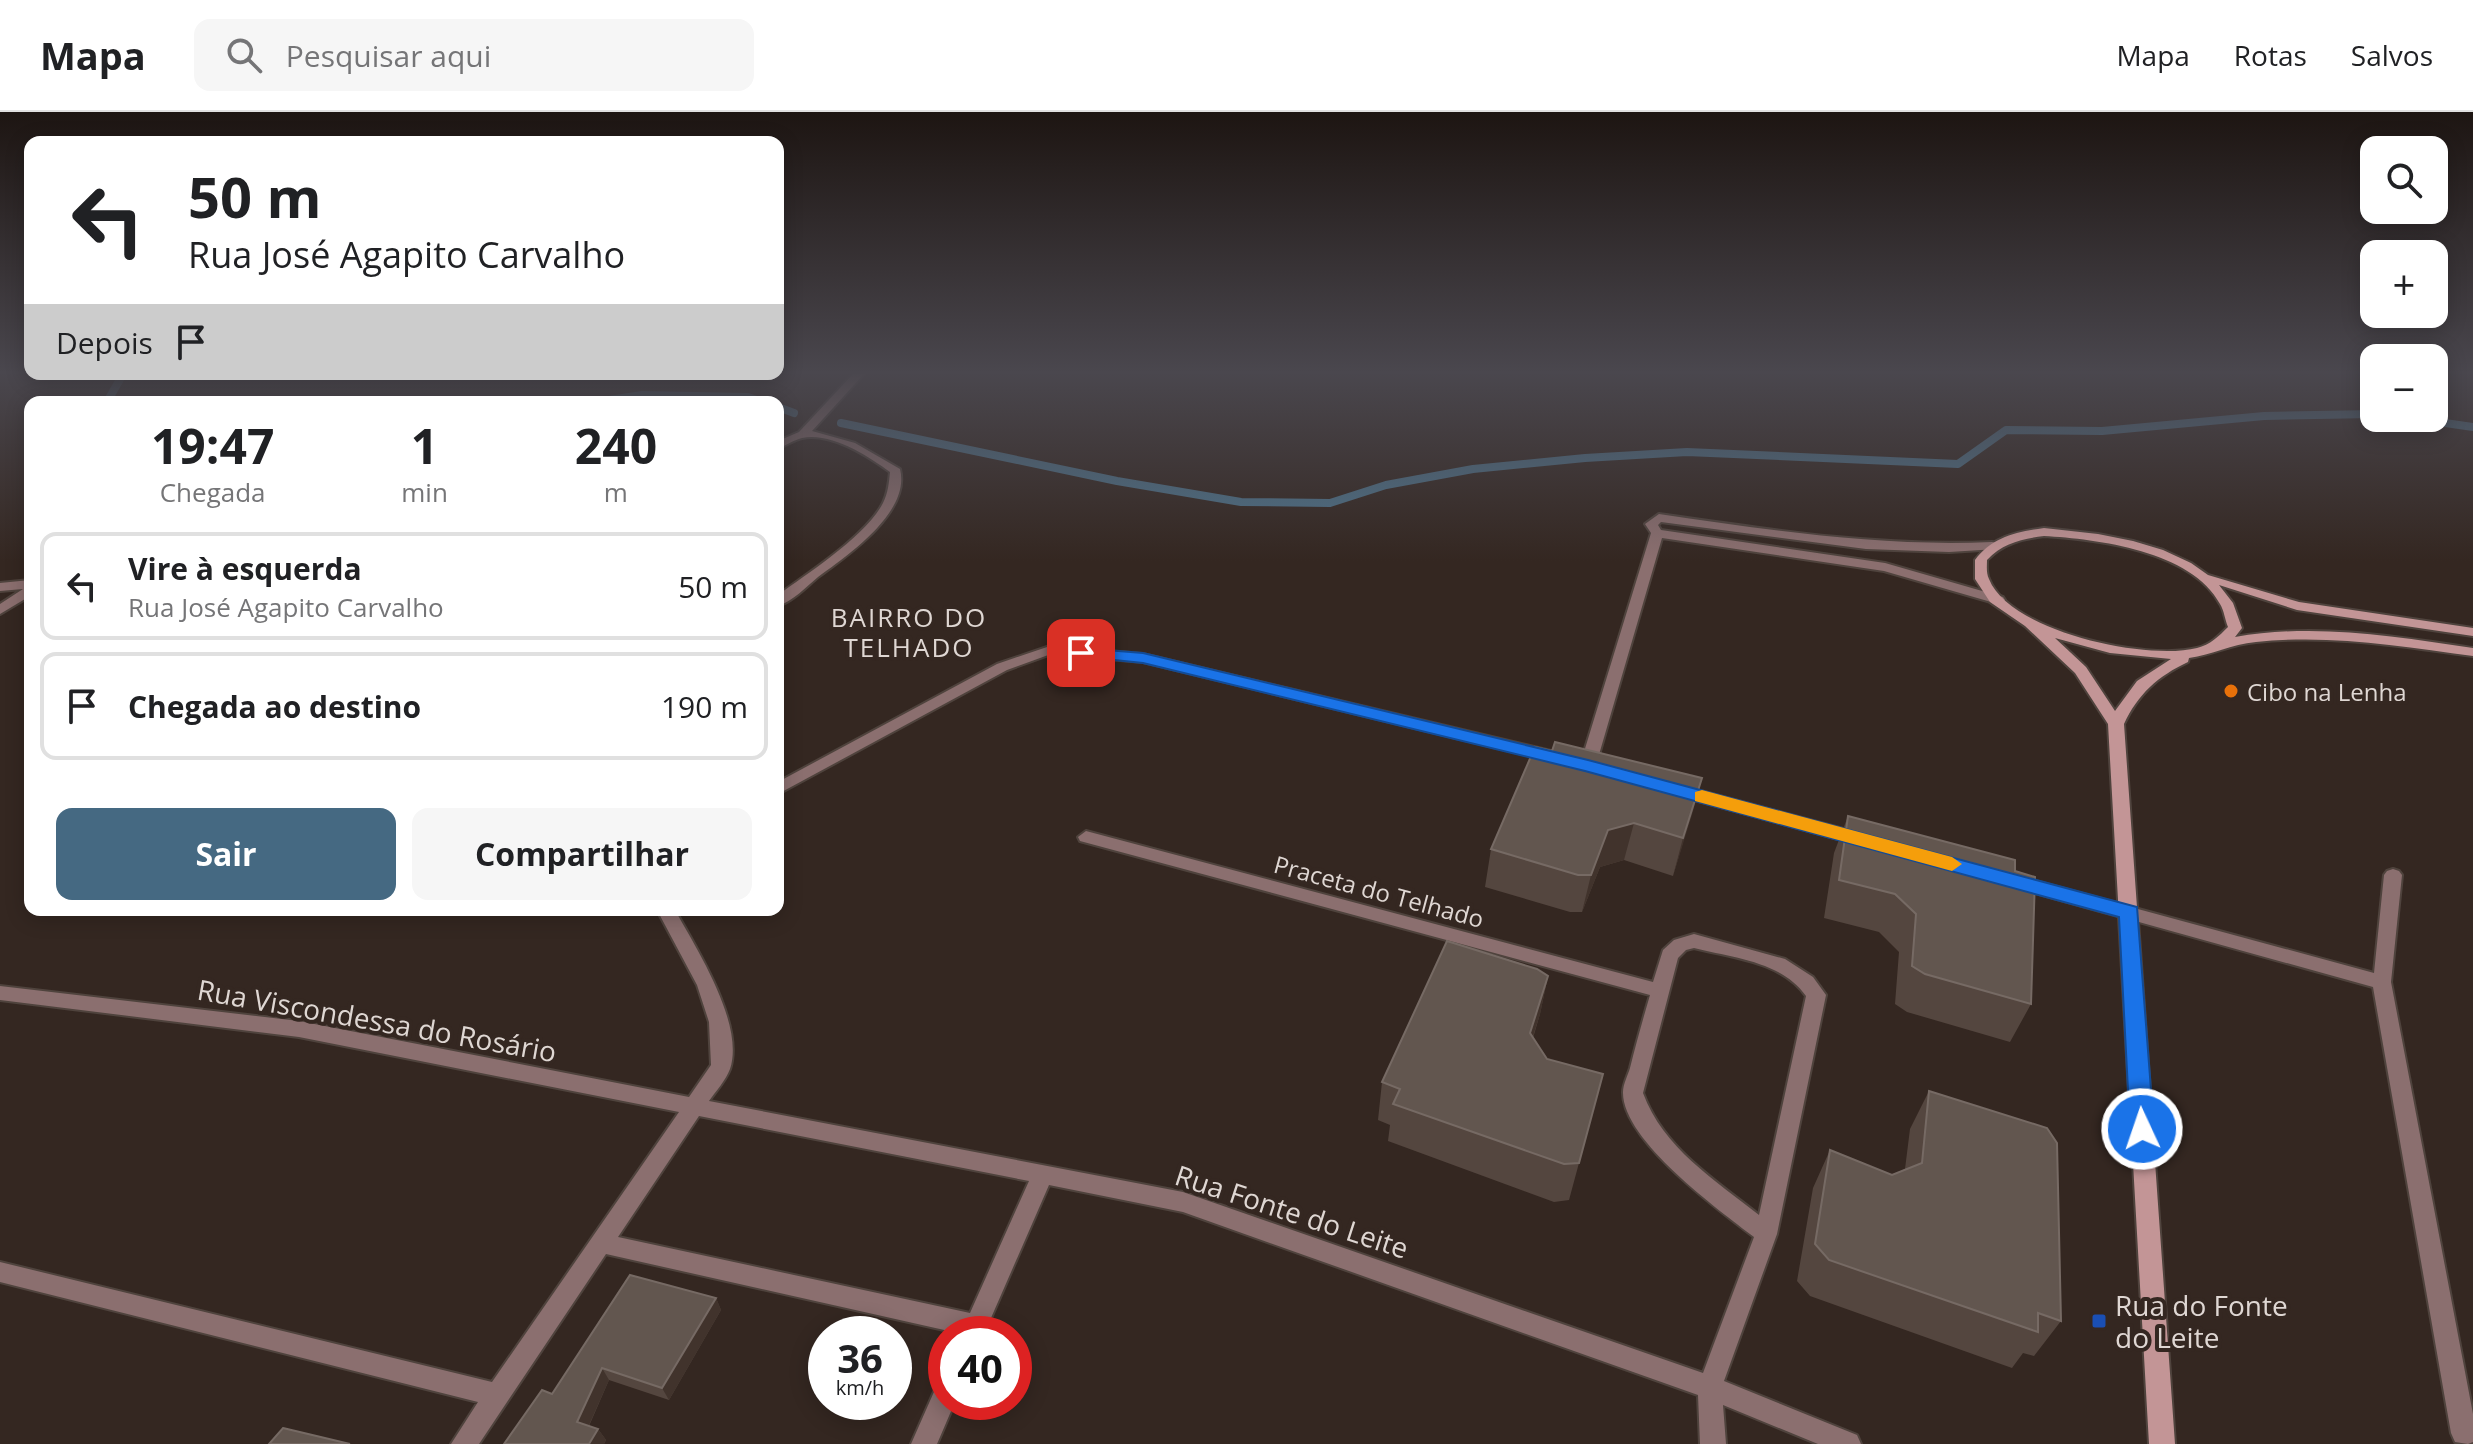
<!DOCTYPE html>
<html lang="pt">
<head>
<meta charset="utf-8">
<style>
	body { margin:0; font-family:"Open Sans",sans-serif; background:#f6f6f6; color:#202124; height:100vh; display:flex; flex-direction:column; font-size:30px; white-space:nowrap }
	* { box-sizing:border-box; margin:0 }
	p { font-size:26px; color:#757577 }
	.icon { flex:none; width:44px; height:44px; fill:none; stroke:currentColor; stroke-width:2; stroke-linecap:round; stroke-linejoin:round }
	.map { position:relative; flex:1; overflow:hidden }
	.sheet { position:absolute; left:24px; top:284px; width:760px; height:520px; display:flex; flex-direction:column; background:#fff; border-radius:16px; box-shadow:0 4px 20px #0003 }
	.sheet>* { flex:none }
	.top-card { position:absolute; left:24px; top:24px; width:760px; height:244px; border-radius:16px; box-shadow:0 4px 20px #0003; background:#fff; color:#202124; overflow:hidden }
	.controls { position:absolute; left:2360px; top:24px; display:grid; gap:16px }
	.controls a { display:grid; place-items:center; width:88px; height:88px; border-radius:16px; background:#fff; box-shadow:0 4px 20px #0003; font-size:40px }
	.speed { position:absolute; left:808px; top:1204px; display:flex; gap:16px; font-size:40px; font-weight:700; text-align:center }
	.speed>* { display:grid; place-content:center; width:104px; height:104px; border-radius:50%; background:#fff; box-shadow:0 4px 20px #0003; line-height:1 }
	.speed small { font-size:20px; font-weight:400 }
	.speed .limit { border:12px solid #d22; background:#fff; color:#111 }
	.pin { position:absolute; display:grid; place-items:center; width:68px; height:68px; color:#fff; margin:-34px; border-radius:16px; box-shadow:0 4px 12px #0006 }
	.me { position:absolute; width:88px; margin:-44px; rotate:357deg; stroke-linejoin:round; filter:drop-shadow(0 0 6px #0008) }
	.turn { display:flex; align-items:center; gap:28px; height:168px; padding:0 32px; font-size:36px }
	.turn .icon { width:104px; height:104px; stroke-width:2.5 }
	.turn b { display:block; font-size:56px; line-height:68px }
	.then { display:flex; align-items:center; height:76px; padding:0 32px; background:#0003; gap:16px; font-size:30px }
	.eta { display:flex; justify-content:space-evenly; align-items:center; height:136px; text-align:center }
	.eta b { font-size:48px; font-weight:700; line-height:56px }
	.cta { display:flex; gap:16px; margin-top:auto; padding:16px 32px }
	.cta a { flex:1; height:92px; border-radius:16px; background:#456982; color:#fff; font-size:32px; font-weight:700; line-height:92px; text-align:center }
	.cta a+a { background:#f6f6f6; color:#202124 }
	ul { padding:0; list-style:none }
	li { display:flex; align-items:center; gap:24px; height:108px; margin:0 16px 12px; padding:0 16px; border:4px solid #e0e0e0; border-radius:16px }
	li div { flex:1 }
	li b { display:block; font-size:30px }
	li em { font-style:normal }
	header { display:flex; align-items:center; gap:48px; box-sizing:border-box; height:112px; padding:0 40px; background:#fff; border-bottom:2px solid #e0e0e0 }
	header strong { font-size:38px }
	nav { display:flex; gap:44px; margin-inline-start:auto; font-size:28px }
	.search { width:560px; height:72px; background:#f6f6f6; display:flex; align-items:center; gap:20px; box-sizing:border-box; padding:0 28px; border-radius:16px; color:#757577; font-size:30px }
	.map>svg:first-child { display:block }
	.lines { fill:none; stroke-linecap:round; stroke-linejoin:round }
	.stream { stroke:#4e7289; stroke-width:8 }
	.street-casing { stroke:#4f433d; stroke-width:4 }
	.secondary-casing { stroke:#4f433d; stroke-width:4 }
	.street { fill:#8b6f6f; fill-rule:evenodd }
	.secondary { fill:#c39596; fill-rule:evenodd }
	.wall { fill:#54463f }
	.shaded-wall { fill:#41332c }
	.building { fill:#62564f; stroke:#766a64; stroke-width:2 }
	.route { fill:#1a73e8; stroke:#114b97; stroke-width:2 }
	.slow { fill:#f59e0b }
	.food-dot { fill:#e8710a; stroke:#342721; stroke-width:3 }
	.transit-dot { fill:#1a4fb4; stroke:#342721; stroke-width:3 }
	.labels { text-anchor:middle; dominant-baseline:central; stroke-width:8; stroke-linejoin:round; paint-order:stroke }
	.poi-label { font-size:24px; fill:#dfd7d3; stroke:#342721; text-anchor:start }
	.street-label { font-size:24px; fill:#dfd7d3; stroke:#342721 }
	.neighbourhood-label { font-size:26px; letter-spacing:2px; fill:#dfd7d3; stroke:#342721 }
	.near-street-label { font-size:28px; fill:#dfd7d3; stroke:#342721 }
	.near-poi-label { font-size:28px; fill:#dfd7d3; stroke:#342721; text-anchor:start }
</style>
</head>
<body>
<header>
<strong>Mapa</strong>
<div class="search"><svg class="icon" aria-label="search" viewBox="0 0 24 24"><circle cx="10" cy="10" r="6"/><path d="M15 15l6 6"/></svg>Pesquisar aqui</div>
<nav><a>Mapa</a><a>Rotas</a><a>Salvos</a></nav>
</header>
<div class="map">
<svg width="2473" height="1332" viewBox="0 0 2473 1332">
	<rect width="100%" height="100%" fill="#342721"/>
	<g class="lines">
		<!-- stream -->
		<g class="stream">
			<path d="M107 290 123 262"/>
			<path d="M596 290 642 283 748 285 762 290"/>
			<path d="M778 295 794 301"/>
			<path d="M2411 306 2473 315"/>
			<path d="M841 311 1117 369 1241 390 1330 391 1386 373 1473 357 1585 346 1687 340 1958 352 2006 318 2102 319 2264 304 2374 302"/>
		</g>
		<!-- street casing -->
		<g class="street-casing">
			<g id="street">
				<path d="M853 262H864L812 319 855 331 900 357C911 400 848 443 818 465 806 475 793 489 778 494V483C808 461 866 424 883 391 888 381 889 371 890 360 868 344 831 320 802 326 793 328 786 334 778 336V329L799 320Z"/>
				<path d="M1659 402C1770 418 1879 435 1992 430L1997 431V437L1949 440 1866 437 1661 410 1658 413 1661 418 1885 451 2003 485 2005 488 1998 492 1884 459 1662 426 1596 653 1594 657H1582L1580 653 1651 421 1645 412Z"/>
				<path d="M30 468V484L0 502V492L23 477 0 479V471Z"/>
				<path d="M1050 534 1143 542 1555 640 1563 645 1555 650 1143 550 1051 542 1007 558 778 682V670L997 552Z"/>
				<path d="M1678 673 1866 723 1868 727 1860 733 1672 682 1670 678 1672 674Z"/>
				<path d="M1086 719 1653 870 1663 838 1674 828 1694 822 1785 847 1813 865 1826 883 1777 1122 1724 1269 1857 1323 1861 1332H1818L1723 1293 1726 1332H1700L1698 1283 1183 1100 1049 1073 984 1222H962L606 1142 479 1332H451L478 1290 0 1170V1150L492 1270 679 1000 299 925 0 888V874L299 909 689 985 711 953 709 910 697 873 657 798H675C696 836 745 912 730 957 726 968 716 979 709 989L1183 1080 1703 1261 1754 1125C1719 1098 1622 1028 1623 980 1623 972 1628 963 1630 956 1636 932 1643 907 1650 883L1080 729 1078 725ZM1694 836C1733 846 1781 849 1806 884L1759 1103C1715 1068 1663 1036 1643 981L1678 846 1686 838ZM699 1004 1029 1069 970 1201 618 1125Z"/>
				<path d="M2393 757 2399 759 2402 763 2391 870 2473 1302V1330L2468 1332 2455 1330 2451 1321 2373 875 2013 775 2007 773 2004 769 2007 765 2013 763 2374 861 2384 763 2387 759Z"/>
				<path d="M946 1270V1290H955L937 1332H911L937 1273Z"/>
			</g>
		</g>
		<!-- secondary casing -->
		<g class="secondary-casing">
			<path id="secondary" d="M2044 416 2098 422 2133 429 2163 438 2191 451 2208 463 2299 490 2473 516V524L2297 498 2219 473 2233 491 2242 516 2235 525C2314 511 2394 524 2473 536V544C2401 534 2328 522 2256 530 2231 532 2212 543 2189 546L2188 550C2158 564 2138 582 2124 612L2175 1332H2149L2108 612 2075 561 2025 514 1990 490 1975 467V448C1992 425 2016 420 2044 416ZM2044 424C2097 427 2192 439 2220 492 2224 498 2225 508 2228 515 2219 524 2210 533 2197 536 2147 549 2010 520 1989 467 1986 461 1987 454 1987 448 2003 431 2022 427 2044 424ZM2055 526 2110 541 2171 547 2137 569 2115 599 2086 555Z"/>
		</g>
		<!-- street -->
		<use href="#street" class="street"/>
		<!-- secondary -->
		<use href="#secondary" class="secondary"/>
	</g>
	<!-- wall -->
	<g class="wall">
		<path d="M1552 639 1702 666 1673 764 1624 748 1600 755 1582 800H1570L1485 775 1491 737Z"/>
		<path d="M1848 704 2015 759 2031 892 2010 930 1907 900 1895 892 1899 840 1879 820 1824 806 1834 741Z"/>
		<path d="M1548 864 1540 902 1533 926 1547 947 1603 962 1569 1088 1554 1090 1388 1029 1390 1013 1378 1008 1382 970Z"/>
		<path d="M1929 979 2061 1209 2034 1244 2023 1241 2012 1256 1810 1184 1797 1169 1813 1076 1830 1038 1892 1063 1905 1057 1910 1017Z"/>
		<path d="M716 1186 721 1198 669 1288 609 1268 589 1314 598 1317 606 1328 604 1332H504L552 1282Z"/>
	</g>
	<!-- shaded-wall -->
	<g class="shaded-wall">
		<path d="M1702 666 1692 703 1673 764 1683 726Z"/>
		<path d="M1634 711 1624 748 1600 755 1582 800 1591 763 1608 718Z"/>
		<path d="M1548 864 1540 902 1522 959 1530 921Z"/>
		<path d="M716 1186 721 1198 669 1288 662 1276Z"/>
		<path d="M602 1256 609 1268 585 1322 577 1310Z"/>
		<path d="M598 1317 606 1328 604 1332H589Z"/>
	</g>
	<!-- building -->
	<g class="building">
		<path d="M1555 630 1702 666 1683 726 1634 711 1608 718 1591 763H1578L1491 737 1535 635 1552 639Z"/>
		<path d="M1848 704 2015 748V759L2035 765 2031 892 1925 862 1912 854 1916 802 1895 782 1839 768Z"/>
		<path d="M1447 829 1537 857 1548 864 1530 921 1547 947 1603 962 1579 1051 1564 1052 1393 992 1400 977 1382 970Z"/>
		<path d="M1929 979 2047 1016 2057 1031 2061 1209 2038 1201V1220L1829 1148 1815 1132 1830 1038 1892 1063 1922 1051Z"/>
		<path d="M630 1163 716 1186 662 1276 602 1256 577 1310 598 1317 589 1332H504L542 1278 552 1282Z"/>
		<path d="M283 1316 350 1332H269Z"/>
	</g>
	<!-- sky -->
	<linearGradient id="sky" x2="0" y2="1"><stop stop-color="#1d1512"/><stop offset="0.58" stop-color="#4a474e"/><stop offset="1" stop-color="#4a474e" stop-opacity="0"/></linearGradient>
	<rect width="2473" height="449" fill="url(#sky)"/>
	<!-- route -->
	<path class="route" d="M1081 536 1143 541 1588 648 2137 795 2154 1017 2150 1024 2142 1027 2134 1024 2130 1017 2119 805 1585 659 1143 551 1076 544V538Z"/>
	<!-- slow -->
	<path class="slow" d="M1702 678 1952 745 1962 752 1952 759 1695 689V680Z"/>
	<!-- markers -->
	<circle class="food-dot" cx="2231" cy="579" r="8"/>
	<rect class="transit-dot" x="2091" y="1201" width="16" height="16" rx="4"/>
	<g class="labels">
		<!-- poi labels -->
		<g class="poi-label">
			<text x="2247" y="579">Cibo na Lenha</text>
		</g>
		<!-- street labels -->
		<g class="street-label">
			<text transform="translate(1379 779) rotate(15)">Praceta do Telhado</text>
		</g>
		<!-- neighbourhood labels -->
		<g class="neighbourhood-label">
			<text x="909" y="505">BAIRRO DO<tspan x="909" dy="30">TELHADO</tspan></text>
		</g>
		<!-- near-street labels -->
		<g class="near-street-label">
			<text transform="translate(377 908) rotate(10)">Rua Viscondessa do Rosário</text>
			<text transform="translate(1292 1099) rotate(18)">Rua Fonte do Leite</text>
		</g>
		<!-- near-poi labels -->
		<g class="near-poi-label">
			<text x="2115" y="1193">Rua do Fonte<tspan x="2115" dy="32">do Leite</tspan></text>
		</g>
	</g>
</svg>
<div class="controls">
<a><svg class="icon" aria-label="search" viewBox="0 0 24 24"><circle cx="10" cy="10" r="6"/><path d="M15 15l6 6"/></svg></a>
<a>+</a>
<a>−</a>
</div>
<div class="speed"><div>36<small>km/h</small></div><div class="limit">40</div></div>
<div class="pin" style="left:1081px;top:541px;background:#d93025"><svg class="icon" aria-label="arrive" viewBox="0 0 24 24"><path d="M6 21V4h12l-3 4 3 4H6"/></svg></div>
<svg class="me" style="left:2142px;top:1017px" viewBox="-20 -20 40 40"><circle r="17" fill="#1a73e8" stroke="#fff" stroke-width="3"/><path d="M0-11L8 9 0 5-8 9z" fill="#fff"/></svg>
<div class="top-card">
<div class="turn"><svg class="icon" aria-label="left" viewBox="0 0 24 24"><path d="M17 20v-9H6M10 6l-5 5 5 5"/></svg><div><b>50 m</b>Rua José Agapito Carvalho</div></div>
<div class="then">Depois<svg class="icon" aria-label="arrive" viewBox="0 0 24 24"><path d="M6 21V4h12l-3 4 3 4H6"/></svg></div>
</div>
<section class="sheet">
<div class="eta">
<div><b>19:47</b><p>Chegada</p></div>
<div><b>1</b><p>min</p></div>
<div><b>240</b><p>m</p></div>
</div>
<ul>
<li><svg class="icon" aria-label="left" viewBox="0 0 24 24"><path d="M17 20v-9H6M10 6l-5 5 5 5"/></svg><div><b>Vire à esquerda</b><p>Rua José Agapito Carvalho</p></div><em>50 m</em></li>
<li><svg class="icon" aria-label="arrive" viewBox="0 0 24 24"><path d="M6 21V4h12l-3 4 3 4H6"/></svg><div><b>Chegada ao destino</b></div><em>190 m</em></li>
</ul>
<div class="cta"><a>Sair</a><a>Compartilhar</a></div>
</section>
</div>
</body>
</html>
